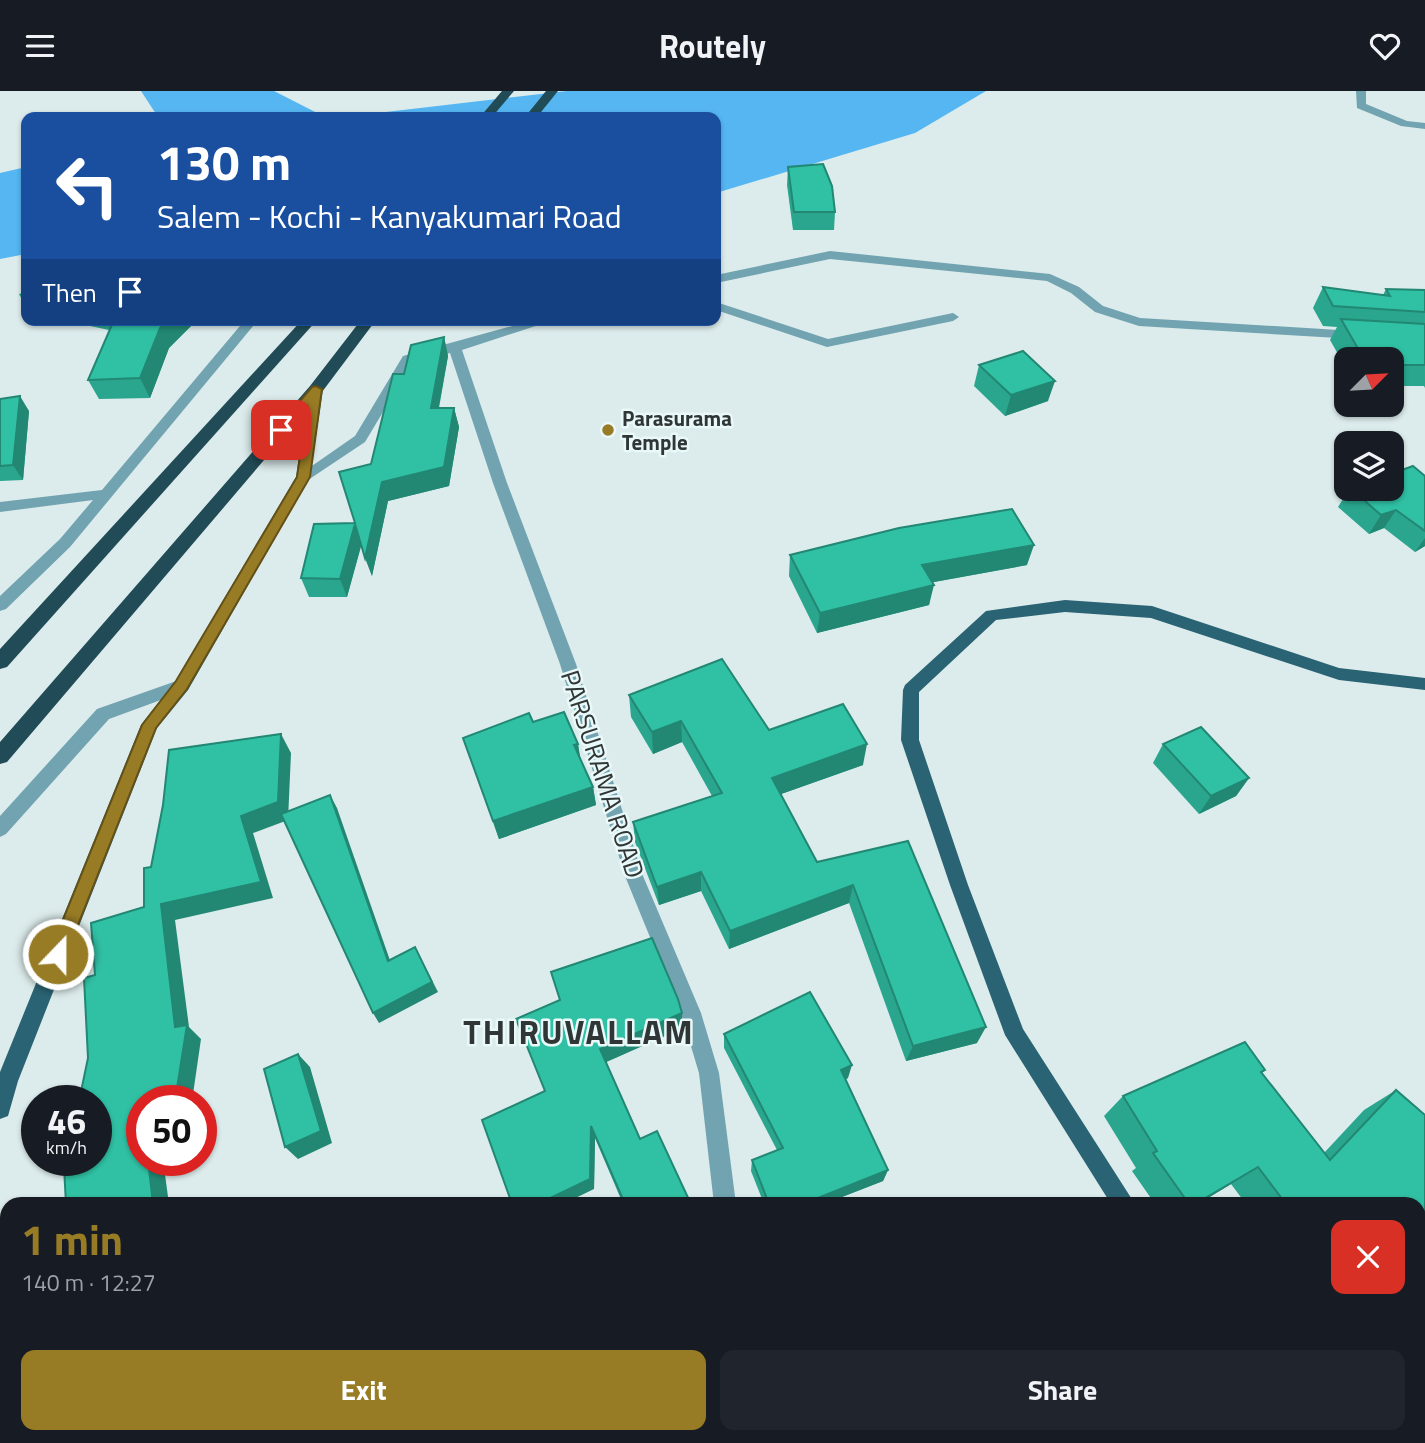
<!DOCTYPE html>
<html lang="en">
<head>
<meta charset="utf-8">
<style>
	body { margin:0; font-family:"Titillium Web",sans-serif; background:#20242c; color:#f1f3f6; height:100vh; display:flex; flex-direction:column; font-size:26px; white-space:nowrap }
	* { box-sizing:border-box; margin:0 }
	p { font-size:23px; color:#9ea1a6 }
	.icon { flex:none; width:38px; height:38px; fill:none; stroke:currentColor; stroke-width:2; stroke-linecap:round; stroke-linejoin:round }
	.map { position:relative; flex:1; overflow:hidden }
	.sheet { position:absolute; left:0px; top:1106px; width:1426px; height:247px; display:flex; flex-direction:column; background:#171b24; border-radius:21px 21px 0 0; box-shadow:0 2px 5px #0004 }
	.sheet>* { flex:none }
	.guide { position:absolute; left:21px; top:21px; width:700px; height:214px; border-radius:14px; box-shadow:0 2px 5px #0004; background:#1a4fa0; color:#fff; overflow:hidden }
	.needle { width:46px; rotate:66deg }
	.tools { position:absolute; left:1334px; top:256px; display:grid; gap:14px }
	.tools a { display:grid; place-items:center; width:70px; height:70px; border-radius:14px; background:#171b24; box-shadow:0 2px 5px #0004; font-size:35px }
	.speed { position:absolute; left:21px; top:994px; display:flex; gap:14px; font-size:35px; font-weight:700; text-align:center }
	.speed>* { display:grid; place-content:center; width:91px; height:91px; border-radius:50%; background:#171b24; box-shadow:0 2px 5px #0004; line-height:1 }
	.speed small { font-size:18px; font-weight:400 }
	.speed .limit { border:10px solid #d22; background:#fff; color:#111 }
	.pin { position:absolute; display:grid; place-items:center; width:60px; height:60px; color:#fff; margin:-30px; border-radius:14px; box-shadow:0 4px 10px #0006 }
	.me { position:absolute; width:77px; margin:-38px; rotate:22deg; stroke-linejoin:round; filter:drop-shadow(0 0 5px #0008) }
	.turn { display:flex; align-items:center; gap:24px; height:147px; padding:0 21px; font-size:32px }
	.turn .icon { width:91px; height:91px; stroke-width:2.5 }
	.turn b { display:block; font-size:49px; line-height:60px }
	.then { display:flex; align-items:center; height:66px; padding:0 21px; background:#0003; gap:14px; font-size:26px }
	.round { display:grid; place-items:center; flex:none; width:74px; height:74px; border-radius:14px; background:#20242c }
	.summary { display:flex; align-items:center; justify-content:space-between; height:119px; padding:0 21px }
	h1 { font-size:42px; font-weight:700; line-height:52px; color:#987c25 }
	.action { display:flex; gap:14px; margin-top:auto; padding:14px 21px }
	.action a { flex:1; height:80px; border-radius:14px; background:#987c25; color:#fff; font-size:28px; font-weight:700; line-height:80px; text-align:center }
	.action a+a { background:#20242c; color:#f1f3f6 }
	header { display:flex; justify-content:space-between; align-items:center; height:91px; padding:0 21px; background:#171b24; font-size:32px; font-weight:700 }
	.map>svg:first-child { display:block }
	.water { fill:#55b6f2 }
	.lines { fill:none; stroke-linecap:round; stroke-linejoin:round }
	.minor { fill:#71a3b1; fill-rule:evenodd }
	.major { fill:#2a6373; fill-rule:evenodd }
	.highway { fill:#214b56; fill-rule:evenodd }
	.wall { fill:#29a68d }
	.shaded-wall { fill:#228773 }
	.building { fill:#30c1a4; stroke:#228773; stroke-width:2 }
	.route { fill:#987c25; stroke:#635118; stroke-width:2 }
	.poi-dot { fill:#987c25; stroke:#e9f8f8; stroke-width:2.5 }
	.labels { text-anchor:middle; dominant-baseline:central; stroke-width:5; stroke-linejoin:round; paint-order:stroke }
	.far-poi-label { font-size:21px; font-weight:bold; fill:#303636; stroke:#e9f8f8; text-anchor:start }
	.street-label { font-size:26px; fill:#303636; stroke:#e9f8f8 }
	.district-label { font-size:33px; font-weight:bold; letter-spacing:2px; fill:#303636; stroke:#e9f8f8 }
</style>
</head>
<body>
<header><svg class="icon" aria-label="menu" viewBox="0 0 24 24"><path d="M4 6h16M4 12h16M4 18h16"/></svg>Routely<svg class="icon" aria-label="heart" viewBox="0 0 24 24"><path d="M12 20l-8-8c-3-5 5-10 8-4 3-6 11-1 8 4z"/></svg></header>
<div class="map">
<svg width="1425" height="1352" viewBox="0 0 1425 1352">
	<rect width="100%" height="100%" fill="#dcebeb"/>
	<!-- water -->
	<g class="water">
		<path d="M141 0H274L325 26H158Z"/>
		<path d="M567 0H986L915 42 716 102V26H343Z"/>
		<path d="M26 76V163L0 168V82Z"/>
	</g>
	<g class="lines">
		<!-- minor -->
		<g class="minor">
			<path d="M1356 0H1366V13L1407 30 1425 32V38L1401 35 1357 17Z"/>
			<path d="M830 160 1050 183 1079 196 1103 215 1140 227 1355 240 1361 244 1355 248 1139 235 1095 221 1071 202 1047 190 830 168 716 192V184Z"/>
			<path d="M716 211 828 248 953 222 959 226 953 230 827 256 716 219Z"/>
			<path d="M245 229H258L70 456 6 518 0 520V505L60 448 93 409 0 421V411L102 399Z"/>
			<path d="M534 229H554L462 259 507 392 576 573 643 785 701 922 719 982 736 1113H714L699 982 681 922 625 785 560 573 493 392 450 262 413 271 365 351 308 389H298L296 386 355 345 403 265Z"/>
			<path d="M182 588 188 589 190 594 188 599 109 628 6 743 0 746V725L97 618Z"/>
			<path d="M575 1346H603L600 1352H572Z"/>
		</g>
		<!-- major -->
		<g class="major">
			<path d="M316 294 323 298 310 386 188 599 157 637 18 990 8 1025 0 1028V981L141 634 176 589 296 386 309 298Z"/>
			<path d="M1065 509 1152 515 1339 577 1425 587V599L1339 589 1151 527 1065 521 996 529 919 601V649L968 794 1023 938 1135 1113H1111L1005 944 950 794 901 649 903 599 905 594 986 520Z"/>
			<path d="M1228 1346H1252L1254 1352H1228Z"/>
		</g>
		<!-- highway -->
		<g class="highway">
			<path d="M502 0H514L492 26H480Z"/>
			<path d="M546 0H558L537 26H525Z"/>
			<path d="M302 229H317L7 576 0 578V558Z"/>
			<path d="M361 229H376L322 301 7 671 0 673V651L310 295Z"/>
		</g>
	</g>
	<!-- wall -->
	<g class="wall">
		<path d="M788 76 835 121 834 139H793L787 94Z"/>
		<path d="M1323 196 1383 204 1386 198 1425 199V297L1424 295H1391V268H1346V277L1330 249 1337 236 1323 235 1313 217Z"/>
		<path d="M26 201V216L19 203Z"/>
		<path d="M62 229H193L194 232 169 257 150 307 99 308 88 289 109 239Z"/>
		<path d="M444 246 448 265 439 317H454L459 336 449 395 388 410 372 485 361 454 347 506H309L301 487 355 432 371 373 404 283Z"/>
		<path d="M979 274 1048 310 1005 325 974 295Z"/>
		<path d="M0 308 29 320 23 389 0 390Z"/>
		<path d="M1425 385V455L1415 461 1384 437 1369 443 1338 416 1350 397Z"/>
		<path d="M790 464 1027 474 933 491 929 514 817 542 789 485Z"/>
		<path d="M629 604 769 639 863 674 781 703 817 771 908 750 977 952 906 970 849 812 729 858 701 800 659 814 635 751 633 731 712 705 682 651 653 663 631 626Z"/>
		<path d="M533 631 578 653 580 667 593 696 596 714 499 748 463 647Z"/>
		<path d="M1163 653 1249 687 1236 705 1199 723 1153 672Z"/>
		<path d="M560 910 683 937 606 971 640 1048 691 1113H623L595 1047 594 1098 545 1000Z"/>
		<path d="M724 943 848 987 846 988 888 1079 883 1090 824 1113H764L751 1080 752 1069 777 1059 724 957Z"/>
		<path d="M1245 951 1265 979 1262 982 1324 1062 1364 1019 1396 999 1425 1024V1352H1358L1354 1346H1419V1113H1246L1231 1093 1198 1113H1155L1132 1080 1136 1077 1104 1025 1123 1005Z"/>
	</g>
	<!-- shaded-wall -->
	<g class="shaded-wall">
		<path d="M168 229H193L194 232 169 257 150 307 140 287 160 237Z"/>
		<path d="M444 246 448 265 435 336 431 317Z"/>
		<path d="M1055 290 1048 310 1005 325 1011 304Z"/>
		<path d="M20 305 29 320 23 389 13 374Z"/>
		<path d="M454 317 459 336 449 395 388 410 372 485 365 467 382 391Z"/>
		<path d="M1396 419 1384 437 1369 443 1381 424Z"/>
		<path d="M355 433 362 452 347 506 340 488Z"/>
		<path d="M1425 447V455L1415 461Z"/>
		<path d="M1034 454 1027 474 918 494 922 474Z"/>
		<path d="M934 494 929 514 817 542 820 522Z"/>
		<path d="M681 630 682 651 653 663 652 641Z"/>
		<path d="M281 643 291 662 288 729 253 742 273 807 175 829 189 936 201 948 192 1010H175V936L161 813 241 725Z"/>
		<path d="M578 653 581 672 574 654Z"/>
		<path d="M867 653 863 674 770 707 772 687Z"/>
		<path d="M1249 687 1236 705 1199 723 1211 705Z"/>
		<path d="M593 696 596 714 499 748 493 730Z"/>
		<path d="M330 704 337 717 394 881 388 870Z"/>
		<path d="M701 781V800L659 814 657 796Z"/>
		<path d="M853 794 849 812 729 858 730 840Z"/>
		<path d="M415 856 438 901 379 932 373 922Z"/>
		<path d="M682 922 683 937 604 972 600 958Z"/>
		<path d="M986 936 977 952 906 970 913 955Z"/>
		<path d="M298 963 310 976 332 1052 298 1068 285 1056Z"/>
		<path d="M852 974 848 987 838 992 841 979Z"/>
		<path d="M591 1035 595 1047 594 1098 563 1113H538Z"/>
		<path d="M148 1069H163L169 1113H153Z"/>
		<path d="M1258 1076 1231 1093 1198 1113H1195Z"/>
		<path d="M888 1079 883 1090 824 1113H803Z"/>
		<path d="M154 1346H172L174 1352H156Z"/>
		<path d="M538 1346H543L546 1352H536Z"/>
	</g>
	<!-- building -->
	<g class="building">
		<path d="M823 73 832 95 835 121H794L788 76Z"/>
		<path d="M1323 196 1390 205 1386 198 1425 199V221L1333 215Z"/>
		<path d="M1341 228 1425 233V274H1391V268H1364Z"/>
		<path d="M114 229H168L160 237 140 287 88 289Z"/>
		<path d="M444 246 431 317H454L444 376 382 391 365 467 355 433 340 488 301 487 314 433 355 432 339 381 371 373 393 283H404L411 254Z"/>
		<path d="M1023 260 1055 290 1011 304 979 274Z"/>
		<path d="M20 305 13 374 0 375V308Z"/>
		<path d="M1413 375 1425 385V440L1396 419 1381 424 1350 397H1391V383Z"/>
		<path d="M1012 418 1034 454 922 474 934 494 820 522 790 464 899 437Z"/>
		<path d="M722 568 769 639 843 613 867 653 772 687 817 771 908 750 986 936 913 955 853 794 730 840 701 781 657 796 633 731 722 702 681 630 652 641 629 604Z"/>
		<path d="M564 621 578 653 574 654 593 696 493 730 463 647 529 622 533 631Z"/>
		<path d="M1201 636 1249 687 1211 705 1163 653Z"/>
		<path d="M281 643 278 711 241 725 261 791 161 813 175 936 187 934 175 1010H142V1069H148L153 1113H66L64 1076 65 1069H96V1010H79L88 967 84 887 95 884 91 832 144 816V777L151 776 163 714 169 659Z"/>
		<path d="M330 704 388 870 415 856 432 891 373 922 281 723Z"/>
		<path d="M652 847 678 908 682 922 600 958 640 1048 657 1040 691 1113H625L591 1035 590 1088 538 1113H512L482 1029 545 1000 516 928 560 909 551 881Z"/>
		<path d="M810 901 852 974 841 979 888 1079 803 1113H769L752 1069 783 1057 724 943Z"/>
		<path d="M1245 951 1265 979 1261 981 1330 1069 1396 999 1425 1024V1352H1399L1395 1346H1419V1113H1286L1258 1076 1195 1113H1189L1153 1062 1157 1060 1123 1005Z"/>
		<path d="M298 963 321 1040 285 1056 264 978Z"/>
		<path d="M28 1346H154L156 1352H30Z"/>
		<path d="M425 1346H538L540 1349 536 1352H415Z"/>
		<path d="M636 1346H718L722 1352H629Z"/>
		<path d="M734 1346H854L859 1352H727Z"/>
	</g>
	<!-- route -->
	<path class="route" d="M316 295 322 298 310 386 187 598 156 637 64 869 58 871 52 869 49 863 142 634 176 590 297 386 307 316 285 342H276L275 339 312 296Z"/>
	<!-- markers -->
	<circle class="poi-dot" cx="608" cy="339" r="7"/>
	<g class="labels">
		<!-- far-poi labels -->
		<g class="far-poi-label">
			<text x="622" y="327">Parasurama<tspan x="622" dy="24">Temple</tspan></text>
		</g>
		<!-- street labels -->
		<g class="street-label">
			<text transform="translate(603 683) rotate(72)">PARSURAMA ROAD</text>
		</g>
		<!-- district labels -->
		<g class="district-label">
			<text x="579" y="941">THIRUVALLAM</text>
		</g>
	</g>
</svg>
<div class="tools">
<a><svg class="needle" viewBox="-14 -14 28 28"><path d="M0-13l5 13h-10z" fill="#e53935"/><path d="M0 13l5-13h-10z" fill="#9ea1a6"/></svg></a>
<a><svg class="icon" aria-label="layers" viewBox="0 0 24 24"><path d="M12 4l9 5-9 5-9-5zM3 14l9 5 9-5"/></svg></a>
</div>
<div class="speed"><div>46<small>km/h</small></div><div class="limit">50</div></div>
<div class="pin" style="left:281px;top:339px;background:#d93025"><svg class="icon" aria-label="arrive" viewBox="0 0 24 24"><path d="M6 21V4h12l-3 4 3 4H6"/></svg></div>
<svg class="me" style="left:58px;top:863px" viewBox="-20 -20 40 40"><circle r="17" fill="#987c25" stroke="#fff" stroke-width="3"/><path d="M0-11L8 9 0 5-8 9z" fill="#fff"/></svg>
<div class="guide">
<div class="turn"><svg class="icon" aria-label="left" viewBox="0 0 24 24"><path d="M17 20v-9H6M10 6l-5 5 5 5"/></svg><div><b>130 m</b>Salem - Kochi - Kanyakumari Road</div></div>
<div class="then">Then<svg class="icon" aria-label="arrive" viewBox="0 0 24 24"><path d="M6 21V4h12l-3 4 3 4H6"/></svg></div>
</div>
<section class="sheet">
<div class="summary"><div><h1>1 min</h1><p>140 m · 12:27</p></div><a class="round" style="background:#d93025;color:#fff"><svg class="icon" aria-label="close" viewBox="0 0 24 24"><path d="M6 6l12 12M18 6L6 18"/></svg></a></div>
<div class="action"><a>Exit</a><a>Share</a></div>
</section>
</div>
</body>
</html>
